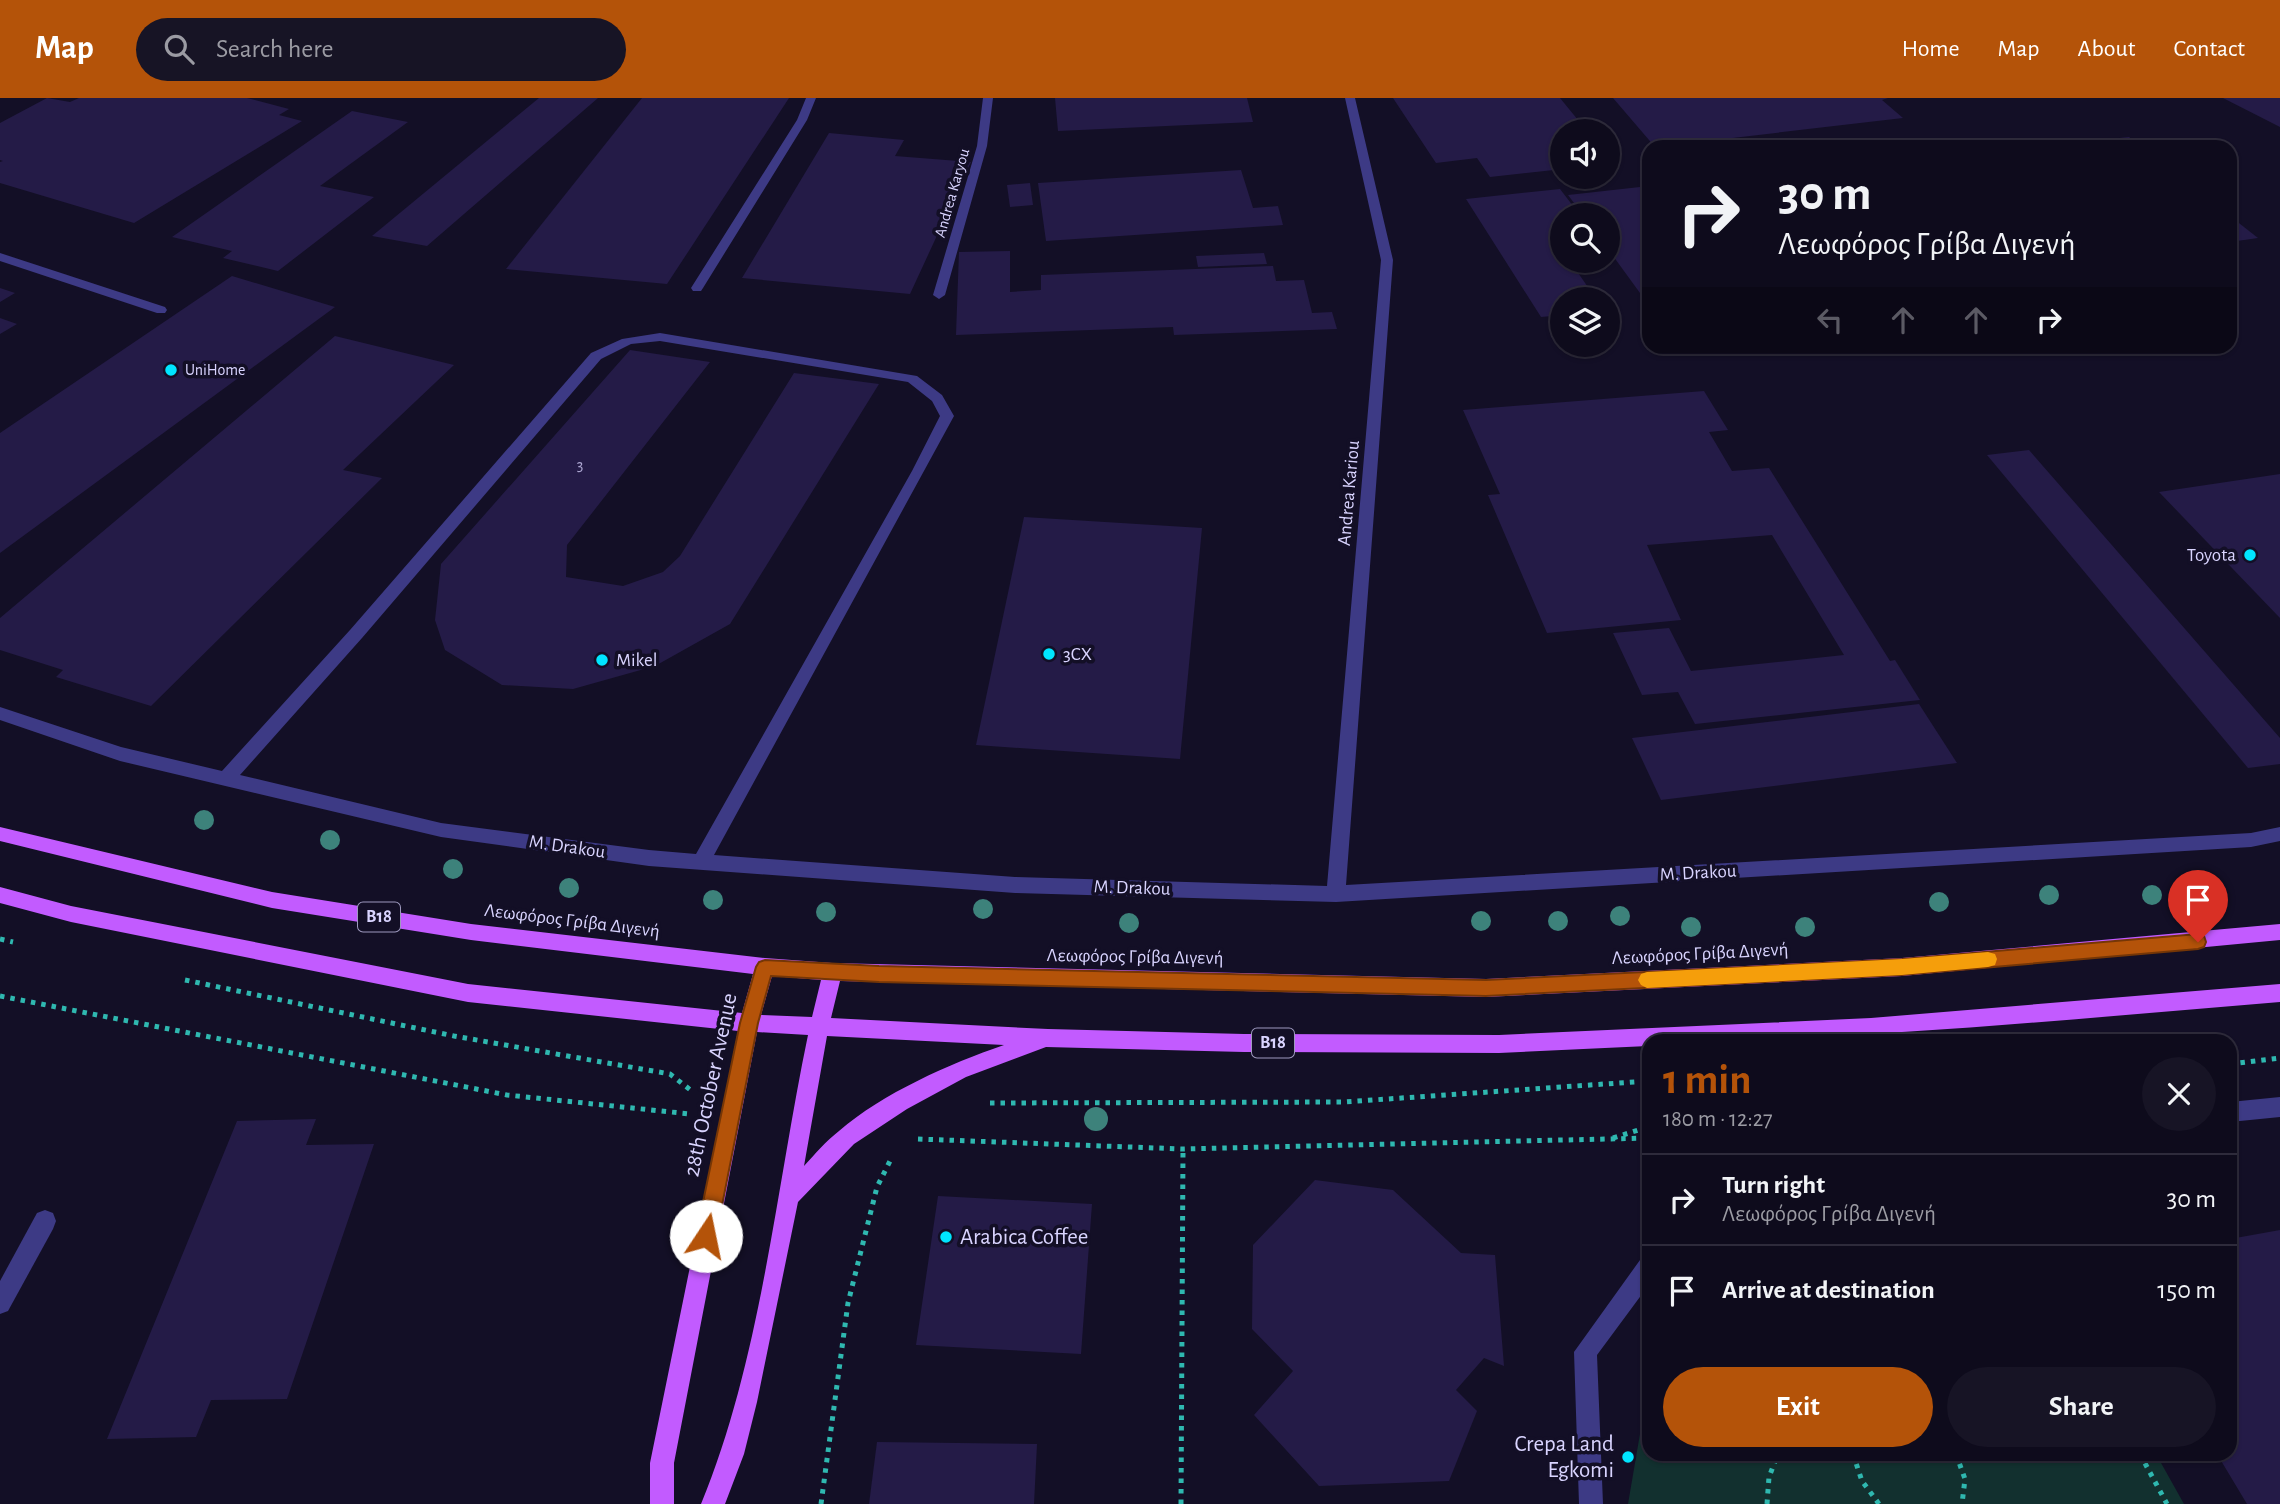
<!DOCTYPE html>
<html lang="en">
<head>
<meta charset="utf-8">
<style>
	body { margin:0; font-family:"Alegreya Sans",sans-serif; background:#171425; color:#f1f3f6; height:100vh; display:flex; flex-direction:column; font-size:26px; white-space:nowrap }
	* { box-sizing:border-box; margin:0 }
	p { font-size:23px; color:#9b9ba3 }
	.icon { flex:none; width:38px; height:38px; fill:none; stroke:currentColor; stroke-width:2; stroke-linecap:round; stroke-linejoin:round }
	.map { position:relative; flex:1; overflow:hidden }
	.panel { position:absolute; left:1642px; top:936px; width:595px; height:427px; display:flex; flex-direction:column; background:#0e0b1c; border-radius:21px; box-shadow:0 2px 5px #0004,0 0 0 2px #2e2b3b }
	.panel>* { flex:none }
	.hud { position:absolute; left:1642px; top:42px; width:595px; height:214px; border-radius:21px; box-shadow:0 2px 5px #0004,0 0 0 2px #2e2b3b; background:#0e0b1c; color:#f1f3f6; overflow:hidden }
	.buttons { position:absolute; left:1550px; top:21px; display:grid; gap:14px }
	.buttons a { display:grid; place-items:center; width:70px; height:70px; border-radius:50%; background:#0e0b1c; box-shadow:0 2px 5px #0004,0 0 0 2px #2e2b3b; font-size:35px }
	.pin { position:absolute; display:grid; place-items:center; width:60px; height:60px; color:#fff; margin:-72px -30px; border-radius:50% 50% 50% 0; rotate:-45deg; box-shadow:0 0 7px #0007 }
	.pin .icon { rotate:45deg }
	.me { position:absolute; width:77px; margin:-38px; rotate:11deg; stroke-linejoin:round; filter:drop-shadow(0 0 5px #0008) }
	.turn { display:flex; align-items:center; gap:24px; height:147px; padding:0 21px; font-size:32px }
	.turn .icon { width:91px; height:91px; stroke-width:2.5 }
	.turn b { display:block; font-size:49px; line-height:60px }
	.lanes { display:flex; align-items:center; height:66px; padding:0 21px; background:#0003; justify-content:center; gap:35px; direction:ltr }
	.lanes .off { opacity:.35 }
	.round { display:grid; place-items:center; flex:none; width:74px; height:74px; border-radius:37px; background:#171425 }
	.head { display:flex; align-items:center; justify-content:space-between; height:119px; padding:0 21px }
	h1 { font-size:42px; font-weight:600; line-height:52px; color:#b45309 }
	.primary-button { display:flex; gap:14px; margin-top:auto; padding:14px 21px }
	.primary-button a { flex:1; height:80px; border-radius:42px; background:#b45309; color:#fff; font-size:28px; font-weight:600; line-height:80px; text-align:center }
	.primary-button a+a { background:#171425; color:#f1f3f6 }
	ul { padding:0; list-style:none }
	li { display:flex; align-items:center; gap:21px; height:91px; padding:0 21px; border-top:2px solid #2e2b3b }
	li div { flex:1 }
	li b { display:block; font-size:26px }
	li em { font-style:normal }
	header { display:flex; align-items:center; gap:42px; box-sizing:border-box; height:98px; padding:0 35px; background:#b45309; color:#fff }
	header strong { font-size:33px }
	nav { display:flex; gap:38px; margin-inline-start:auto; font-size:24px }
	.search { width:490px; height:63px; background:#171425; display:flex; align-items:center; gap:18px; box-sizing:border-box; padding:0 24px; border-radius:38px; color:#9b9ba3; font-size:26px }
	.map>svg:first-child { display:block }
	.green { fill:#12302f }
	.building { fill:#241b47 }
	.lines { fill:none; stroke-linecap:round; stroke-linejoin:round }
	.path { stroke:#2fb8b0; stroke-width:5; stroke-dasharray:4.5 6; stroke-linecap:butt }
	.minor { fill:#3d3a85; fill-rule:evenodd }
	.major { fill:#c25bff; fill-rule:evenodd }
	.tree { fill:#3d827b }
	.route { fill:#b45309; stroke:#753606; stroke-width:2 }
	.slow { fill:#f59e0b }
	.poi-dot { fill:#00e5ff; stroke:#130f26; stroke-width:2.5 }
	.labels { text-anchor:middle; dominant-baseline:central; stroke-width:7; stroke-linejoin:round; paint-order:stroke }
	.far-street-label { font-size:16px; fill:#d9d4ff; stroke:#130f26 }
	.far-poi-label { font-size:16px; fill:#d9d4ff; stroke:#130f26; text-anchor:start }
	.number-label { font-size:16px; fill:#aca6d1 }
	.shield { fill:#130f26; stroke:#9e99be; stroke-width:2 }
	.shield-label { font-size:18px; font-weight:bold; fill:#d9d4ff }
	.street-label { font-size:19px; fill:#d9d4ff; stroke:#130f26 }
	.poi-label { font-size:19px; fill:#d9d4ff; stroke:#130f26; text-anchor:start }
	.near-street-label { font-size:23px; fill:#d9d4ff; stroke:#130f26 }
	.near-poi-label { font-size:23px; fill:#d9d4ff; stroke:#130f26; text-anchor:start }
</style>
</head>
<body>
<header>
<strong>Map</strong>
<div class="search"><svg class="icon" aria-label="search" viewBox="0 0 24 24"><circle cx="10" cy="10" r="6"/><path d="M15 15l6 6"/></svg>Search here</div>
<nav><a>Home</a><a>Map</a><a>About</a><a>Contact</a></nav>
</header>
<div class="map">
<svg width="2280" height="1406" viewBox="0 0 2280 1406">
	<rect width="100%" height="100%" fill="#130f26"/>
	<!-- green -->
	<path class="green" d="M1648 1289V1356H2156L2184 1406H1628Z"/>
	<!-- building -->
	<g class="building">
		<path d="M47 0 70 4 79 0H247L289 11 279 17 302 23 134 125 0 85V64L3 63 0 62V25Z"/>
		<path d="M539 0H598L427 148 372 138Z"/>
		<path d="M642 0H789L667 186 506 171Z"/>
		<path d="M1055 0H1247L1253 24 1058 33Z"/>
		<path d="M1393 0H1560L1587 33H1563V71L1490 79 1477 60 1436 65Z"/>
		<path d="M1613 0H1888L1882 2 1903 20 1655 49Z"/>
		<path d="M2223 0H2280V29Z"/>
		<path d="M352 13 408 24 320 88 374 99 278 173 223 160 232 153 172 139Z"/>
		<path d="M829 35 904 42 895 58 971 64 910 196 742 180Z"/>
		<path d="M2129 39 2141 49H2066L2063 46Z"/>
		<path d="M1241 72 1253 110 1278 108 1283 127 1046 143 1038 85Z"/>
		<path d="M1030 85 1033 107 1010 109 1007 87Z"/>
		<path d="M1640 89 1648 100V206L1608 151V117H1583L1568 97Z"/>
		<path d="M1560 91 1580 117H1563V163H1570L1596 201H1563V217L1541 219 1466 101Z"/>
		<path d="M2230 118 2258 140 2230 144Z"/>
		<path d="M1010 153V194L1041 192V177L1273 168 1276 183 1304 182 1312 215 1332 214 1337 231 1174 237 1173 229 956 237 959 154Z"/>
		<path d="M1264 155 1267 166 1198 169 1196 158Z"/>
		<path d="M232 178 335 209 0 455V335Z"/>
		<path d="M0 190 15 195 0 204Z"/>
		<path d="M0 220 17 226 0 236Z"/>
		<path d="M335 238 454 267 343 372 382 380 151 608 56 579 63 572 0 552V520Z"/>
		<path d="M630 252 710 264 567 447 566 479 623 488 663 474 680 458 794 275 879 286 730 526 655 568 573 591 502 587 445 552 435 522 441 466Z"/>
		<path d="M1704 293 1728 332 1709 334 1732 373 1769 370 1890 563 1895 562 1920 602 1695 626 1678 594 1642 597 1613 535 1669 530 1691 573 1844 557 1772 437 1647 447 1681 522 1547 535 1488 397 1500 396 1463 312Z"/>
		<path d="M2029 352 2280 640V666L2248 670 1987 357Z"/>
		<path d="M2280 376V520L2159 394Z"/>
		<path d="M1024 419 1202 430 1180 661 976 647Z"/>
		<path d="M1919 606 1957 665 1661 702 1632 640Z"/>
		<path d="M316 1021 306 1047 374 1046 287 1301 211 1302 196 1339 107 1341 237 1023Z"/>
		<path d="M1315 1082 1393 1092 1461 1155 1495 1157 1504 1268 1484 1260 1456 1292 1477 1313 1449 1383 1319 1388 1254 1317 1293 1273 1252 1231 1253 1147Z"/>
		<path d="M938 1098 1092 1106 1081 1256 916 1247Z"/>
		<path d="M2280 1132V1406H2247L2217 1356H2230V1141Z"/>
		<path d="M877 1344 1037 1346 1034 1406H869Z"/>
	</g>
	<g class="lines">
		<!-- path -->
		<g class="path">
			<path d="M0 841 13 844"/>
			<path d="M185 882 454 938 670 976 693 994"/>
			<path d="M0 898 507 997 690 1016"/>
			<path d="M2230 966 2280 960"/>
			<path d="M990 1005 1344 1004 1648 983"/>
			<path d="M1613 1040 1648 1029"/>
			<path d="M918 1041 1183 1051 1648 1040"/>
			<path d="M1853 1356 1862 1383 1879 1406"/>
			<path d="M1956 1356 1965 1381 1962 1406"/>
			<path d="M2140 1356 2167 1406"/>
			<path d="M821 1406 848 1205 877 1089 892 1059"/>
			<path d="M1181 1406 1183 1051"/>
			<path d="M1767 1406 1769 1379 1778 1356"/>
		</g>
		<!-- minor -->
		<g class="minor">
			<path d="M806 0H816L807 22 703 190 701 193H693L691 190 797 22Z"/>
			<path d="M983 0H993L987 48 945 197 939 201 933 197 977 48Z"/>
			<path d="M1345 0H1355L1393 162 1346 787 2251 735 2280 729V743L2251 749 1336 804 1015 795 649 768 441 739 120 663 0 622V609L121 649 222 673 350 532 591 255 622 241 660 235 917 278 942 297 954 318 714 757 1015 779 1327 788 1381 162ZM660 243 908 284 932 303 940 318 912 373 696 756 649 752 441 725 240 677 362 540 601 261 631 246Z"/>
			<path d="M0 155 165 209 167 212 165 215H157L0 163Z"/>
			<path d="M2280 999V1019L2230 1024V1004Z"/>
			<path d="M45 1112 53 1115 56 1123 53 1131 8 1213 0 1216V1183L37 1115Z"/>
			<path d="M1648 1159V1188L1597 1257 1603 1406H1579L1574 1254 1640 1162Z"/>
		</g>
		<!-- major -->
		<path class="major" d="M0 729 272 794 471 826 765 860 832 865 1486 881 1902 860 2280 826V842L1902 878 1486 899 840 883 831 920 1048 931 1244 936 1499 937 1871 920 2280 886V904C2070 921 1860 943 1648 943V948L1499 955 1244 954 1046 949 966 979 907 1011 854 1046 798 1104 757 1304 744 1356 725 1406H701C761 1261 776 1090 808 937L757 934 674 1365V1406H650V1365L738 933 468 904 71 824 0 805V789L71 808 468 886 742 915 753 876 471 842 272 810 0 743ZM772 878 821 882 812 919 761 917ZM827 938 1004 947C949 966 883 995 839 1033 826 1043 815 1056 804 1068Z"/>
	</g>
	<!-- trees -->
	<g class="tree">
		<circle cx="204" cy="722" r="10"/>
		<circle cx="330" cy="742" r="10"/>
		<circle cx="453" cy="771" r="10"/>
		<circle cx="569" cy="790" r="10"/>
		<circle cx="2207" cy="791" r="10"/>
		<circle cx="2049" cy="797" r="10"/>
		<circle cx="2152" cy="797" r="10"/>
		<circle cx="713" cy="802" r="10"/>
		<circle cx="1939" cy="804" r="10"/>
		<circle cx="983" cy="811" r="10"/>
		<circle cx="826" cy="814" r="10"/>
		<circle cx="1620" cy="818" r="10"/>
		<circle cx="1481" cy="823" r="10"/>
		<circle cx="1558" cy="823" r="10"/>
		<circle cx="1129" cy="825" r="10"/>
		<circle cx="1691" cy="829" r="10"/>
		<circle cx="1805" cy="829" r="10"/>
		<circle cx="1096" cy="1021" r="12"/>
	</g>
	<!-- route -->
	<path class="route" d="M2198 836 2204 838 2206 844 2204 849 2198 851 1902 877 1486 898 879 884 771 878 758 925 716 1138 713 1145 706 1148 699 1145 696 1138 740 925 756 869 759 864 765 862 879 868 1486 882 1902 861Z"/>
	<!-- slow -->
	<path class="slow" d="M1988 854 1995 856 1997 861 1995 867 1988 869 1902 877 1647 890 1641 887 1638 882 1641 876 1647 874 1902 861Z"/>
	<!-- markers -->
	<g class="poi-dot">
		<circle cx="171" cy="272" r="7"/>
		<circle cx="2250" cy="457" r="7"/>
		<circle cx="1049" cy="556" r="7"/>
		<circle cx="602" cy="562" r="7"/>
		<circle cx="946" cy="1139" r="7"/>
		<circle cx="1628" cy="1359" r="7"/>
	</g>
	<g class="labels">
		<!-- far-street labels -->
		<g class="far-street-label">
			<text transform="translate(952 95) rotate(-74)">Andrea Karyou</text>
		</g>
		<!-- far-poi labels -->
		<g class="far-poi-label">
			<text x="185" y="272">UniHome</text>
		</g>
		<!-- number labels -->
		<g class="number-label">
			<text x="580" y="367">3</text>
		</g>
		<!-- shield labels -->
		<g class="shield">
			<rect x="358" y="804.5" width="42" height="29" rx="5"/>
			<rect x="1252" y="930.5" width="42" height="29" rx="5"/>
		</g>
		<g class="shield-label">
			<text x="379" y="819">B18</text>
			<text x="1273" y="945">B18</text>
		</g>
		<!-- street labels -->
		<g class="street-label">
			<text transform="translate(1349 395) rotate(-85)">Andrea Kariou</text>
			<text transform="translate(567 749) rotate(8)">M. Drakou</text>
			<text transform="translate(1698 775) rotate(-3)">M. Drakou</text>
			<text transform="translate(1132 790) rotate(2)">M. Drakou</text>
			<text transform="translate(572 823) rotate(7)">Λεωφόρος Γρίβα Διγενή</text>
			<text transform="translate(1700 856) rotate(-3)">Λεωφόρος Γρίβα Διγενή</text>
			<text transform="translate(1135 859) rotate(1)">Λεωφόρος Γρίβα Διγενή</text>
		</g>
		<!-- poi labels -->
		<g class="poi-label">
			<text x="2236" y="457" text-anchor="end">Toyota</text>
			<text x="1063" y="556">3CX</text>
			<text x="616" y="562">Mikel</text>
		</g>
		<!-- near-street labels -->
		<g class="near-street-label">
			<text transform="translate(711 987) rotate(-78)">28th October Avenue</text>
		</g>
		<!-- near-poi labels -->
		<g class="near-poi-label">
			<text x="960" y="1139">Arabica Coffee</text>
			<text x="1614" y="1346" text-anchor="end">Crepa Land<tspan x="1614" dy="26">Egkomi</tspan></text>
		</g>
	</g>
</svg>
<div class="buttons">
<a><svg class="icon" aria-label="sound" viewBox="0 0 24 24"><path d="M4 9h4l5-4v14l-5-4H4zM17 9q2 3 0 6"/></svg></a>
<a><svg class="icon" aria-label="search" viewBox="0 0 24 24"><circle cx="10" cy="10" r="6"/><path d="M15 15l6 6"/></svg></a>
<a><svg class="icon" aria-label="layers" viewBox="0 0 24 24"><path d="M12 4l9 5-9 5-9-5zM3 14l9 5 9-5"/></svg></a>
</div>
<div class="pin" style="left:2198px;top:844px;background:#d93025"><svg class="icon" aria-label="arrive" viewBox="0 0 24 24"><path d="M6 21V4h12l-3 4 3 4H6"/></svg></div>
<svg class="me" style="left:706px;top:1138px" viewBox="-20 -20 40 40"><circle r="19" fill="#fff"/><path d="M0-13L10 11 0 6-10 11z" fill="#b45309"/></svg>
<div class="hud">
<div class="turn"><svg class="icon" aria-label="right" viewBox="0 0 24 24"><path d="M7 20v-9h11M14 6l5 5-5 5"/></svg><div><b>30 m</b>Λεωφόρος Γρίβα Διγενή</div></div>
<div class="lanes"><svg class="icon off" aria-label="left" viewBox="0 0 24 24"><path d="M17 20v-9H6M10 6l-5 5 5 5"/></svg><svg class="icon off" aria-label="ahead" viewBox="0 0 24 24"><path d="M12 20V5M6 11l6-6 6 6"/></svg><svg class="icon off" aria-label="ahead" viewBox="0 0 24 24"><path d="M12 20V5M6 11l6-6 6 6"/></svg><svg class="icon" aria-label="right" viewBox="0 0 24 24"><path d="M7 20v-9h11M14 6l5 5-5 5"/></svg></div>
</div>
<section class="panel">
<div class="head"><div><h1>1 min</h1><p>180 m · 12:27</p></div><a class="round"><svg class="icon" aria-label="close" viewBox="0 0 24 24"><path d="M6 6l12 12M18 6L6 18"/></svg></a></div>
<ul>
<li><svg class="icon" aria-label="right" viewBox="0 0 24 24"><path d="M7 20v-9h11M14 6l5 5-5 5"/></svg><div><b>Turn right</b><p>Λεωφόρος Γρίβα Διγενή</p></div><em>30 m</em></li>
<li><svg class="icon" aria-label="arrive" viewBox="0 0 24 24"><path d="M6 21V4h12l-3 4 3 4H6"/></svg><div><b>Arrive at destination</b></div><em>150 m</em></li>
</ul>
<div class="primary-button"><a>Exit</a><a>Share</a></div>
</section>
</div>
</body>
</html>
